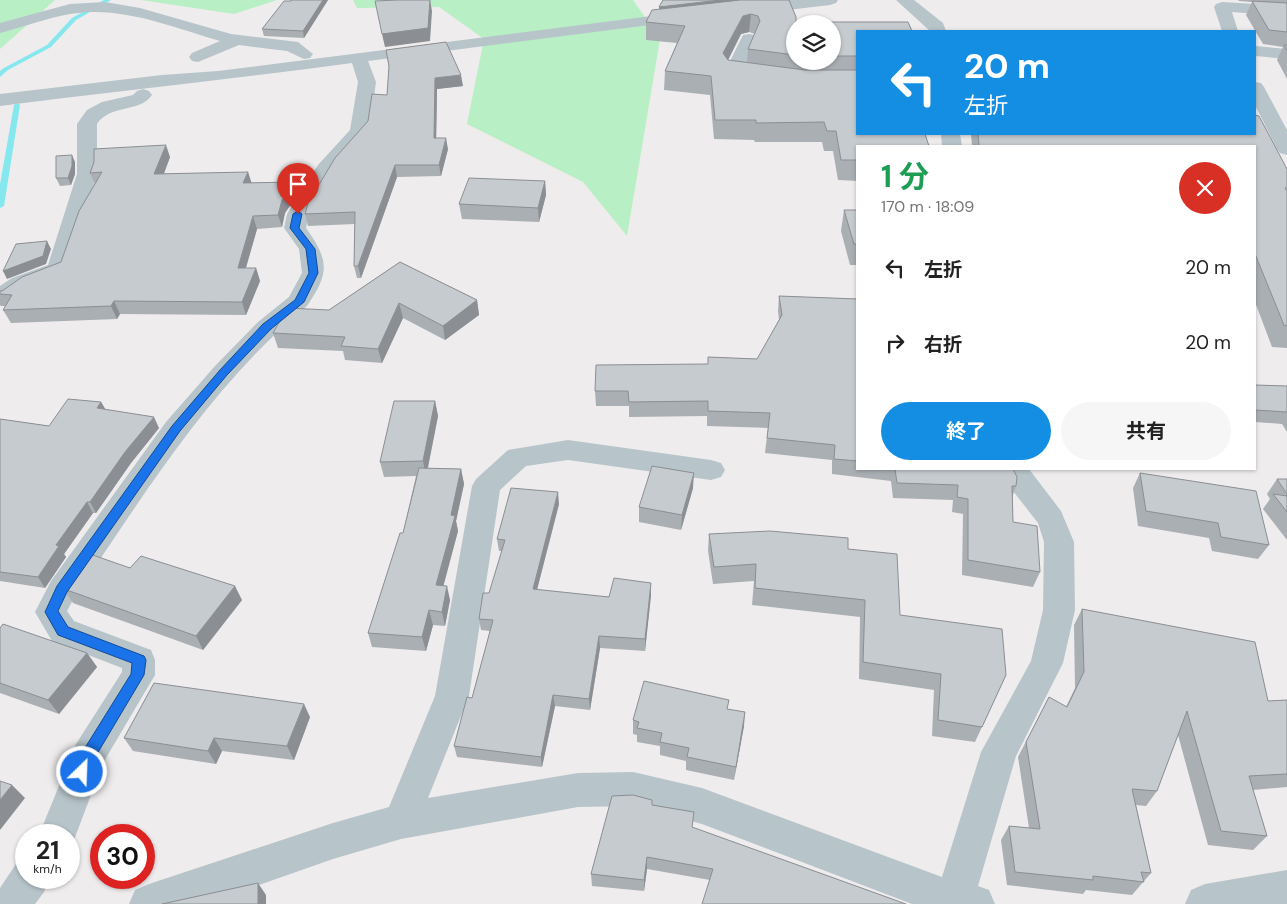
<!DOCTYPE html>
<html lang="ja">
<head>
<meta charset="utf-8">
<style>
	body { margin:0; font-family:"DM Sans","Noto Sans JP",sans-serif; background:#f6f6f6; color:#222; height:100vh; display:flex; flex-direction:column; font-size:19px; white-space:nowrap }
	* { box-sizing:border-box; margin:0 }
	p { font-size:16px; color:#767676 }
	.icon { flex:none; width:28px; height:28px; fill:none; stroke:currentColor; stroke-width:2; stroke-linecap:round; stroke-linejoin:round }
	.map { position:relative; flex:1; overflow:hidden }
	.side { position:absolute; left:856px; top:145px; width:400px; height:325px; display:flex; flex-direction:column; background:#fff; border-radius:0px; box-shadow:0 1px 4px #0004 }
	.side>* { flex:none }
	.hud { position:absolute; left:856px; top:30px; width:400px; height:105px; border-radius:0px; box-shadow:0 1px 4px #0004; background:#148ee2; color:#fff; overflow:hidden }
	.buttons { position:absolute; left:786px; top:15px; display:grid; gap:10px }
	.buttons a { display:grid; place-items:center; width:55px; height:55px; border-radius:50%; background:#fff; box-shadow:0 1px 4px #0004; font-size:25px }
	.speed { position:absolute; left:15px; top:824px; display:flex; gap:10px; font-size:25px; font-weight:700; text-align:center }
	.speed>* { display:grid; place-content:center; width:65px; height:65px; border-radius:50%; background:#fff; box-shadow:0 1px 4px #0004; line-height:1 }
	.speed small { font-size:12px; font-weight:400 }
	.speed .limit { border:8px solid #d22; background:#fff; color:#111 }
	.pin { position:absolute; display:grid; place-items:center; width:42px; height:42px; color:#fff; margin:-51px -21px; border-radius:50% 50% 50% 0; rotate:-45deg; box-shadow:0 0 5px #0007 }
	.pin .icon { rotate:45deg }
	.me { position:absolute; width:55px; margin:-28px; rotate:24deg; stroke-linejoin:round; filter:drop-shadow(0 0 4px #0008) }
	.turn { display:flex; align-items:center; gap:18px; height:105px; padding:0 25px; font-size:22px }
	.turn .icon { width:65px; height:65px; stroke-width:2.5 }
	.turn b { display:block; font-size:35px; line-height:42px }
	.round { display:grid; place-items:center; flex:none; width:52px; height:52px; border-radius:26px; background:#f6f6f6 }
	.headline { display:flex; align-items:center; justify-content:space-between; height:85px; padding:0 25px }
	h1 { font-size:30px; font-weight:700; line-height:38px; color:#1e9e55 }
	.cta { display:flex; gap:10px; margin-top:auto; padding:10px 25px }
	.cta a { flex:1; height:58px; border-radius:30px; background:#148ee2; color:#fff; font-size:20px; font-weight:700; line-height:58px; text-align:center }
	.cta a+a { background:#f6f6f6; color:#222 }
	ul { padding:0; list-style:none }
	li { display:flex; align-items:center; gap:15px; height:75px; padding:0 25px }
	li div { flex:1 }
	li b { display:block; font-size:19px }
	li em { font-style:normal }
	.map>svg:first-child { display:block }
	.green { fill:#b8efc5 }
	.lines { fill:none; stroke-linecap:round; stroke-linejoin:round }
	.stream { fill:#84e8ee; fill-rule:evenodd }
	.minor { fill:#b7c4ca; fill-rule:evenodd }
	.wall { fill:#aaafb3; fill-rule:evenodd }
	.shaded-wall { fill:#8b8e92 }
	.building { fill:#c6cbd0; stroke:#8b8e92 }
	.route { fill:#1a73e8; stroke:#114b97 }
</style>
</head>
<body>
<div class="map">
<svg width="1287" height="904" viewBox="0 0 1287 904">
	<rect width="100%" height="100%" fill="#efeced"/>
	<!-- green -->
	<g class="green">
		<path d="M0 0H55L0 49Z"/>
		<path d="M141 0H277L234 14Z"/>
		<path d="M353 0H633L660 39 627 236 583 182 467 124 484 39 439 7 357 8Z"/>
	</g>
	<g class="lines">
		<!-- stream -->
		<g class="stream">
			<path d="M104 0H111L76 20 51 47 8 70 0 77V71L4 68 47 45 72 18Z"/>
			<path d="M17 103 20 105 4 206 0 208V184L14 105Z"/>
		</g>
		<!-- minor -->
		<g class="minor">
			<path d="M789 0H838L836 3 830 5 753 14 747 12 745 9 747 6 753 4Z"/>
			<path d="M896 0H914L943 23 946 31H930Z"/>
			<path d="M105 2 140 8 231 34 298 42 313 54 310 58 304 59 287 51 239 45 198 62 192 61 189 57 192 53 220 41C172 27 121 5 70 14 47 18 23 27 0 33V23L70 4Z"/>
			<path d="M1222 2 1287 6V16L1232 12 1238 31H1222L1214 7 1216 4Z"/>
			<path d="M683 12 689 14 691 17 689 20 368 61 376 82 369 131 336 168 309 214 306 228C329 260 330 273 307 306 210 386 144 495 74 598L67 611 74 621 151 650 155 660V675L103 763 71 848 69 849V835H39L76 744 122 672V668L52 641 35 612 51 581 166 422 215 366 258 322 289 297 302 273 299 249 284 228 287 214 318 165 350 130 358 82 352 63C235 79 117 91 0 106V94L162 75 218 71Z"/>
			<path d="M749 34 755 35 757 39 744 69 762 72 765 76 762 80 756 81 727 77 724 73 743 35Z"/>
			<path d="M1255 46 1287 49V59L1255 56Z"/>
			<path d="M1255 82 1261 83 1264 87 1287 130V155L1280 153 1277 149 1255 105Z"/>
			<path d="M143 89 149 91 152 95C140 113 110 104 97 124V174L69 269 66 274 28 288 8 302 0 304V286L12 278 48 265 77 174V124L87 110 102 102 133 95 137 91Z"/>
			<path d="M941 134H960L962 146H942Z"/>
			<path d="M568 440 711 460 721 463 725 470 721 477 711 480 568 460 526 466 500 490 469 696 428 798 578 773 633 772 702 788 942 877 981 752 1031 661 1043 610 1044 542 1038 523 1013 491 1001 469H1029L1061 511 1074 542 1075 610 1063 663 1016 756 978 886 989 890 995 904H912L702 824 633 806 578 807 401 839 333 859 205 904H129L135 890 149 884 333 823 389 807 435 696 472 486 476 479 508 450Z"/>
			<path d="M26 860V878H49L44 892 35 904H0V888L16 864Z"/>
			<path d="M1287 870V904H1185L1191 890 1205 884Z"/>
		</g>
	</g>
	<!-- wall -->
	<g class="wall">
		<path d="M291 0H328L304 38 264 36 262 29Z"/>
		<path d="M663 0H789L796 17V22H908L912 31H858V134H925L929 146H858V181L838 180 833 151H824L822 142H755L754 140 714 139 710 95 664 90 665 71 677 43 646 40V22L652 10H659V7ZM795 24H832V61H795ZM749 32 755 34 748 49 747 62 728 60 741 34Z"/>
		<path d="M1238 0H1287V79L1277 60 1283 47 1263 44 1246 15 1252 2 1239 1Z"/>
		<path d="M386 50 463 86 437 89 436 138 448 149 441 176 397 177 361 278H357L354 266 355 224 308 226 305 214 387 95 389 68Z"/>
		<path d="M971 134H1255L1287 169V348L1272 347 1255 302V146H972Z"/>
		<path d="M170 157 164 174 248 172 251 183 297 195 285 213 282 227 257 229 246 268H256L260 281 246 315 120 314 117 319 11 323 3 310 5 306H1L0 305V291L61 262 95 184 90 173Z"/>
		<path d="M75 162V174L71 185 60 186 56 178Z"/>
		<path d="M545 181 546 195 539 222 462 219 459 204Z"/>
		<path d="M844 210H858V265H850L841 231Z"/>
		<path d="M400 262 477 300 479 315 445 340 403 318 382 363 345 360 343 351 278 348 273 333 329 310Z"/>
		<path d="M779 296 858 299V469H1013L1016 486 1012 498 1013 522 1040 572 1033 587 962 575 963 514 952 512 953 500 893 498 891 481 832 474V460L765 453 768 428 707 426V416L629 417V406H596L595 391 708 364V357L757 359 779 320 778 311Z"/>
		<path d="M1255 385 1287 386V432L1282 424 1255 422Z"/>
		<path d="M435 401 438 416 428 468 461 469 464 484 456 521 458 531 443 585 450 600 445 626 433 625 426 651 372 647 368 633 403 533 416 476 384 477 380 462Z"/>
		<path d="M101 402 105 409 159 428 131 463 96 513H93L64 554 66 557 45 588 0 581V419L49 426Z"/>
		<path d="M1140 473 1269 545 1258 559 1212 551 1209 538 1138 526 1133 488Z"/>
		<path d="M1277 479H1287V540L1263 509 1270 499 1267 494Z"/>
		<path d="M693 488 681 530 639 522V507Z"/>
		<path d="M559 504 537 590 609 597 651 583V595L645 651 600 648 590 710 555 706 542 767 457 757 454 746 472 698 490 631 481 630 479 619 489 593 502 551H499L497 539Z"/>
		<path d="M709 534 848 549 900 615 1006 675 975 742 932 736 934 690 859 679 860 617 752 605 754 581 713 584 708 551Z"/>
		<path d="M130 568 242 600 203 650 73 603 64 589 71 579 70 578Z"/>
		<path d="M1082 609 1268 701 1287 700V787L1253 790 1267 836 1253 850 1208 845 1178 735 1157 791 1146 806 1136 805 1151 873 1132 895 1086 890 1083 894 1007 885 1001 840 1009 826 1029 828 1018 757 1049 697 1066 707 1075 688 1074 625Z"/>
		<path d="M0 628 87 653 97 667 59 714 0 693Z"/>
		<path d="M728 709 744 726 734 780 686 770V761L660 755V746L637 742V735L633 734V720Z"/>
		<path d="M310 717 294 760 222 751 216 764 133 751 124 738Z"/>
		<path d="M652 800V806L692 827 906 904 710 880 647 869 644 891 592 886 591 874Z"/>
	</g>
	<!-- shaded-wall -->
	<g class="shaded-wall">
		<path d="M323 0H328L304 38 303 31Z"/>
		<path d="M430 0 432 11 430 41 385 47 382 34Z"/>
		<path d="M721 0H774L659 14V7Z"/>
		<path d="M751 14 749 32 741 34 722 72 723 53 743 16Z"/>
		<path d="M461 75 463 86 437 89 436 149 434 138 435 78Z"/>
		<path d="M446 138 448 149 441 176 439 165Z"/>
		<path d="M166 145 170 157 159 186 154 174Z"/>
		<path d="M72 155 75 162V174L71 185 68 178Z"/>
		<path d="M395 165 397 177 361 278 358 266Z"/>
		<path d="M248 172 252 184 243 183Z"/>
		<path d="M545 181 546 195 539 222 538 208Z"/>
		<path d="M294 182 297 195 285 213 282 227 278 215 282 200Z"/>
		<path d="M253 216 257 229 242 281 238 268Z"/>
		<path d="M47 241 51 249 46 264 7 279 3 271Z"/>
		<path d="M256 268 260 281 246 315 242 302Z"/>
		<path d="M477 300 479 315 445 340 443 326Z"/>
		<path d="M114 301 120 314 117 319 111 306Z"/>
		<path d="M399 303 403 318 382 363 378 349Z"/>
		<path d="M435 401 438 416 426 476 423 461Z"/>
		<path d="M101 402 107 412 97 408Z"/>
		<path d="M154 417 159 428 131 463 96 513 90 502 125 452Z"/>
		<path d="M461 469 464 484 456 521 458 531 440 599 436 585Z"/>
		<path d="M694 473 693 488 681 530 682 515Z"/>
		<path d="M558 492 559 504 534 601 533 589Z"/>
		<path d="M87 502 93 513 64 554 66 557 45 588 38 577 56 545Z"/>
		<path d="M651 583V595L645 651V639Z"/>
		<path d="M235 586 242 600 203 650 196 636Z"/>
		<path d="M447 586 450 600 445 626 442 612Z"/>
		<path d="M429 610 433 625 426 651 422 637Z"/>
		<path d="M599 636 600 648 590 710 589 699Z"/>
		<path d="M87 653 97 667 59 714 48 700Z"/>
		<path d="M553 695 555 706 542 767 541 757Z"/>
		<path d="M304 704 310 717 294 760 287 746Z"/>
		<path d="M745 712 744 726 734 780 736 767Z"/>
		<path d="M214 738 222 751 216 764 208 751Z"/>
		<path d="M12 785 25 798 0 830V800Z"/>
		<path d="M647 857V869L644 891V880Z"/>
		<path d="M258 883 266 895V904H258Z"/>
	</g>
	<!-- building -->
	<g class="building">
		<path d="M291 0H323L303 31 262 29 284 1H291Z"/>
		<path d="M398 0H430L428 28 382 34 375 1Z"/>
		<path d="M663 0H721L659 7Z"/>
		<path d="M740 0H789L796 17V22H908L912 31H858V56H832V24H795V55L748 49 760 21 758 16 751 14 743 16 723 53 728 60 805 70H858V134H925L929 146H858V160H841L836 131H827L824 122 756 123V120H715L711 76 665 71 685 26 646 22 652 10Z"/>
		<path d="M1252 1 1287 3V32L1269 30Z"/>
		<path d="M446 42 461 75 435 78 434 138H446L439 165H395L358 266H354L355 212 305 214 308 203 335 158 368 121 372 94 387 95 389 66 386 50Z"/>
		<path d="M1284 45H1287V51Z"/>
		<path d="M1255 115 1259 116 1287 169V188H1285L1287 191V326L1284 325 1255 254V146H979L978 134H1255Z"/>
		<path d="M166 145 154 174 248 172 243 183 294 182 282 200 278 215 253 216 238 268H256L242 302 114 301 111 306 3 310 12 295 0 294V291H2L22 277 61 262 79 211 102 172 90 173 94 162V149Z"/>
		<path d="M72 155V166L68 178H56V156Z"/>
		<path d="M469 178 545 181 538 208 459 204Z"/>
		<path d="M844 210H858V244H854Z"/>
		<path d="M47 241 43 256 3 271 16 244Z"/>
		<path d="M400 262 477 300 443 326 399 303 378 349 341 346 345 337 273 333 287 308 329 310Z"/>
		<path d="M779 296 858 299V461L834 459 835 445 767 438 770 413 708 411V401L629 402 628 391H595L596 365 708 364V357L757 359 782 315Z"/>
		<path d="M1255 385 1287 386V412L1255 410Z"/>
		<path d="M68 399 101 402 97 408 154 417 125 452 90 502H87L56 545 59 546 38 577 0 572V419L49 426Z"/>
		<path d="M394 401H435L423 461 380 462Z"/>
		<path d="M652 466 694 473 682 515 639 507Z"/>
		<path d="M419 468 461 469 451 515 455 516 436 585 447 586 442 612 429 610 422 637 368 633 400 533H403Z"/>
		<path d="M895 469H1013L1017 477 1016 486H1012L1013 522 1037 526 1040 572 968 560V499L957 497 958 485 897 483Z"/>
		<path d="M1140 473 1256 491 1269 545 1221 537 1218 523 1146 511Z"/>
		<path d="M1277 479H1287V494Z"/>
		<path d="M511 488 558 492 533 589 609 597 614 578 651 583 645 639 599 636 589 699 553 695 541 757 454 746 467 697 472 698 493 620 479 619 483 593H489L505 540 497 539Z"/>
		<path d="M1273 494 1287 496V512Z"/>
		<path d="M770 531 848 538V549L897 554 900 615 1002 629 1006 675 982 727 938 720 941 674 863 662 865 600 755 588 756 564 714 567 709 534Z"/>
		<path d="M87 553 130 568 141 556 235 586 196 636 64 589 72 578H70Z"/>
		<path d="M1082 609 1255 642 1268 701 1287 700V774L1249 776 1267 836 1221 831 1187 711 1157 791 1132 789 1151 873 1141 872 1144 882 1093 876V880L1015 872 1009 826 1040 829 1026 742 1049 697 1067 707 1084 672Z"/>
		<path d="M3 624 87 653 48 700 0 683V628Z"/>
		<path d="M644 681 729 700 727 709 745 712 736 767 687 757 689 748 660 742 662 733 637 728 639 722 633 720Z"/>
		<path d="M154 683 304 704 287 746 214 738 208 751 124 738Z"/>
		<path d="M0 781 12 785 0 800Z"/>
		<path d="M633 795 652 800V805L694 812 692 827 906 904H702L713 869 647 857 644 880 591 874 612 796Z"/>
		<path d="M258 883V904H162Z"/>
	</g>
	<!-- route -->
	<path class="route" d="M298 211 302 214 299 228 315 249 318 273 304 302 271 329 227 375 180 431 67 592 58 611 68 627 144 656 146 660 144 675 94 759 87 777 82 779 77 777 74 772 83 751 131 674 132 663 58 635 45 612 57 586 172 426 220 370 263 324 295 300 309 273 306 249 290 228 293 214Z"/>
</svg>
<div class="buttons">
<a><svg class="icon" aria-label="layers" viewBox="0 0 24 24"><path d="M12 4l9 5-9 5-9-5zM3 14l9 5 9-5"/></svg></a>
</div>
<div class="speed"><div>21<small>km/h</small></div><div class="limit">30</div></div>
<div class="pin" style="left:298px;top:214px;background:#d93025"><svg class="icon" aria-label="arrive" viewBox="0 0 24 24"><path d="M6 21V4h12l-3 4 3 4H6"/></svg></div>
<svg class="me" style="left:82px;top:772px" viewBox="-20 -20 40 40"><circle r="17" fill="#1a73e8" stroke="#fff" stroke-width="3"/><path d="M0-11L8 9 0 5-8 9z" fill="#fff"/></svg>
<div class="hud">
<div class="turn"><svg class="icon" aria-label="left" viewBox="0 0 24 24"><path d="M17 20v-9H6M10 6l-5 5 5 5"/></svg><div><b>20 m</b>左折</div></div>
</div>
<section class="side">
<div class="headline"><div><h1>1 分</h1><p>170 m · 18:09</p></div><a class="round" style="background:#d93025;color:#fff"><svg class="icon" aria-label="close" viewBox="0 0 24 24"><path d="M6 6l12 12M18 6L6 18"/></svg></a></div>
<ul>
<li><svg class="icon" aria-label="left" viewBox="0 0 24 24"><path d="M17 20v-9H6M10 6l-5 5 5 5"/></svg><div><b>左折</b></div><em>20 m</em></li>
<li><svg class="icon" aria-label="right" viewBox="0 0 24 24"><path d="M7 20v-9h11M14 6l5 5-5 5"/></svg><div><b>右折</b></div><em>20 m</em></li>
</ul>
<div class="cta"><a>終了</a><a>共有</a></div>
</section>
</div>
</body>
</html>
